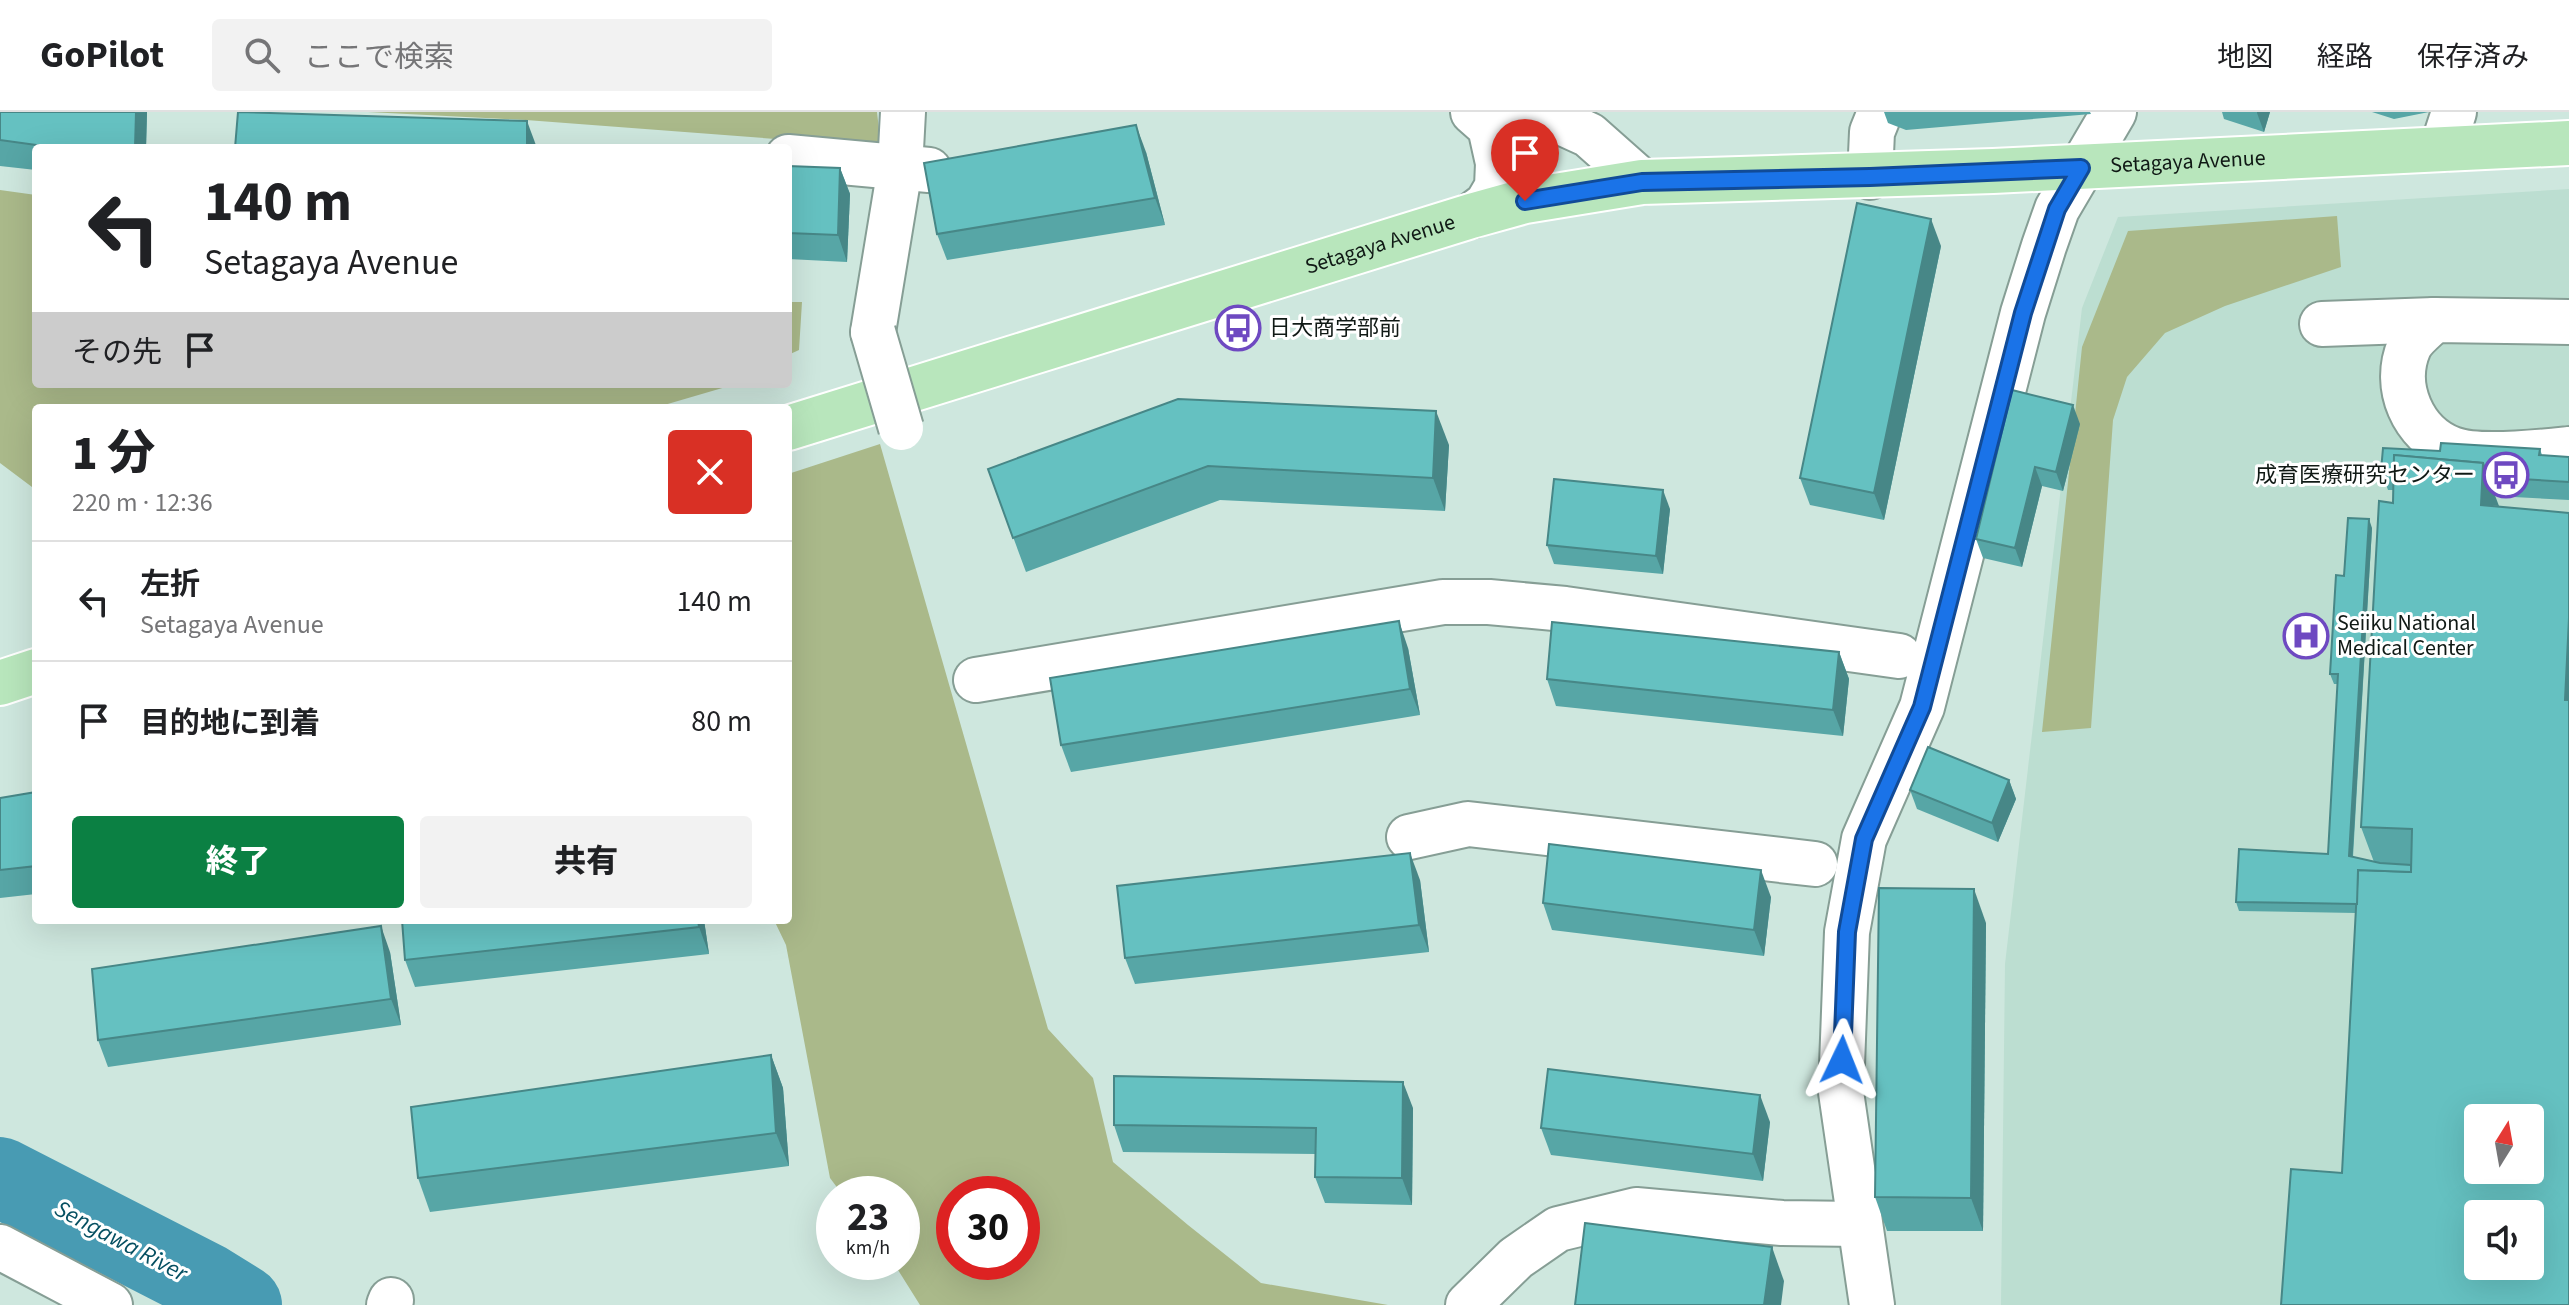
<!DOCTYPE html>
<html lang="ja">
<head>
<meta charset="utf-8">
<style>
	body { margin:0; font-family:"Source Sans 3","Noto Sans JP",sans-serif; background:#f2f2f2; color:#202124; height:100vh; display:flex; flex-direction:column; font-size:30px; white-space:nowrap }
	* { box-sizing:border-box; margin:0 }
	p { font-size:26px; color:#757577 }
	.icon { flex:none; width:44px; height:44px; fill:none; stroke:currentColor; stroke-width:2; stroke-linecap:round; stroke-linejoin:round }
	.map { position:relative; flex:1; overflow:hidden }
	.drawer { position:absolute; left:32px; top:292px; width:760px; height:520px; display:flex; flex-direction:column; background:#fff; border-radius:8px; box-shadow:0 8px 32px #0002 }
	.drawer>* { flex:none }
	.banner { position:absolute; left:32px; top:32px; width:760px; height:244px; border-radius:8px; box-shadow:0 8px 32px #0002; background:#fff; color:#202124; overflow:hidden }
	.needle { width:52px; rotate:11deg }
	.fabs { position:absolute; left:2464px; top:992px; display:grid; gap:16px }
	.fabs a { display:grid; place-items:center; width:80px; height:80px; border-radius:8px; background:#fff; box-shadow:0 8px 32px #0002; font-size:40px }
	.speed { position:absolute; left:816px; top:1064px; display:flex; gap:16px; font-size:40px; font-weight:700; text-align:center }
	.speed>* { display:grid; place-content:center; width:104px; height:104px; border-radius:50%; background:#fff; box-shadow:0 8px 32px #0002; line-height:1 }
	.speed small { font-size:20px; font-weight:400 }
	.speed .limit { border:12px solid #d22; background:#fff; color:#111 }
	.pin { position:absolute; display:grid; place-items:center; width:68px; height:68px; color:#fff; margin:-82px -34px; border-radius:50% 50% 50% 0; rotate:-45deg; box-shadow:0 0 8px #0007 }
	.pin .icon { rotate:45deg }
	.me { position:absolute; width:88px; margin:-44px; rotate:2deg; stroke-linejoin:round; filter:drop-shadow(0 0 6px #0008) }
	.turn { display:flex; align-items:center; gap:28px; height:168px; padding:0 40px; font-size:36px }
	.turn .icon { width:104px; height:104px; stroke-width:2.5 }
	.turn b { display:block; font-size:56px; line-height:68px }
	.then { display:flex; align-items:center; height:76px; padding:0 40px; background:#0003; gap:16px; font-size:30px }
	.round { display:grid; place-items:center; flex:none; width:84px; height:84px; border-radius:8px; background:#f2f2f2 }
	.headline { display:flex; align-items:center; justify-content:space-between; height:136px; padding:0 40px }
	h1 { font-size:48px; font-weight:800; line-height:60px }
	.cta { display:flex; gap:16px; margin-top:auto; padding:16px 40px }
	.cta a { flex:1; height:92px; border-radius:8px; background:#0b8043; color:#fff; font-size:32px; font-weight:800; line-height:92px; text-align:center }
	.cta a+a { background:#f2f2f2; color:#202124 }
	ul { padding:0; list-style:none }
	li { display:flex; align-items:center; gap:24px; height:120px; padding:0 40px; border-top:2px solid #e0e0e0 }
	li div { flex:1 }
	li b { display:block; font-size:30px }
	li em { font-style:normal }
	header { display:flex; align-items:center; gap:48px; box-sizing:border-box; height:112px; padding:0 40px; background:#fff; border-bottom:2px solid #e0e0e0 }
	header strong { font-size:38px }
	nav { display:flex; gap:44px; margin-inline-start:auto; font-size:28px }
	.search { width:560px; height:72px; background:#f2f2f2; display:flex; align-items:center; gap:20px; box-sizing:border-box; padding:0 28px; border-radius:8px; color:#757577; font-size:30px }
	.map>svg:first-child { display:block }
	.built { fill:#bcded1; fill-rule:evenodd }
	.green { fill:#aab98a; fill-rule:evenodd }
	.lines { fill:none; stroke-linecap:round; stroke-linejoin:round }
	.river { stroke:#489bb3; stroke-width:80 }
	.minor-casing { stroke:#869e95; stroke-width:48 }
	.major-casing { stroke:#fff; stroke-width:48 }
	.minor { stroke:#fff; stroke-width:44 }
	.major { stroke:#b8e6bc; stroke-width:44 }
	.minor-bridge-casing { stroke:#869e95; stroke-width:48; stroke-linecap:butt }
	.minor-bridge { stroke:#fff; stroke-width:44 }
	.wall { fill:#57a6a6 }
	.shaded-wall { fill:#478787 }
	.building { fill:#65c1c1; stroke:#478787; stroke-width:2; fill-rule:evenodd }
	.route-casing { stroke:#114b97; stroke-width:20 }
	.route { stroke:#1a73e8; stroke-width:14 }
	.labels { text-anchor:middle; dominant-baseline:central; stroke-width:6; stroke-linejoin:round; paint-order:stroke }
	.street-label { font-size:22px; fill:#101915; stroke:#fff }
	.poi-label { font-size:22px; fill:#101915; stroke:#fff; text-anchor:start }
	.water-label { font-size:24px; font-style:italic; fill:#054f61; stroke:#fff }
</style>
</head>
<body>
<header>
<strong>GoPilot</strong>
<div class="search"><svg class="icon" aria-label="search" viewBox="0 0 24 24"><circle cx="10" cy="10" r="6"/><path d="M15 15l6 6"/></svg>ここで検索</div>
<nav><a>地図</a><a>経路</a><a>保存済み</a></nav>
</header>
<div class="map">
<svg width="2569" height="1193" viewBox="0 0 2569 1193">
	<rect width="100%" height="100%" fill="#cee7de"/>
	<!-- built -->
	<path class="built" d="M2569 77V1193H2001L2005 852 2082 196 2118 105ZM2478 1006H2530V1058H2478ZM2478 1102H2530V1154H2478Z"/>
	<!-- green -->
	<g class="green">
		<path d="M368 0H877L881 35 526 8Z"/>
		<path d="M0 78 36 83V272H736L654 296H36V378L0 351Z"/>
		<path d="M2337 104 2341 155 2225 194 2165 221 2127 265 2113 308 2091 616 2042 620 2082 235 2128 119Z"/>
		<path d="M788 190H802L799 238 788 243Z"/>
		<path d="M880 332 1048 917 1093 966 1113 1050 1188 1113 1261 1171 1388 1193H920L893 1150H902V1082H842L830 1066 786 833 774 808H788V362ZM1022 1082V1150H954V1082Z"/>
	</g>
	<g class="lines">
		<!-- river -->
		<path class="river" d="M0 1065 205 1170 242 1193"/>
		<!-- minor casing -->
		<g class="minor-casing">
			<g id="minor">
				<path d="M1523 0 1556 8 1589 23 1642 70"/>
				<path d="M2442 37 2454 0"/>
				<path d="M788 45 929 58"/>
				<path d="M1870 65 1872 20 1880 0"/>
				<path d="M1471 104 1487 92 1497 75 1498 51 1490 15 1473 0"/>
				<path d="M2434 208C2426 216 2413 226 2409 235 2392 275 2413 322 2452 337 2478 347 2540 340 2569 337"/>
				<path d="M2322 212 2434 208 2569 210"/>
				<path d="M873 220 900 56 903 0"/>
				<path d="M976 568 1443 490H1489L1565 497 1899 544"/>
				<path d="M1409 725 1468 712 1815 752"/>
				<path d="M0 1135 110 1193"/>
				<path d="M389 1193 391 1188"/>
				<path d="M1468 1193 1516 1146 1558 1117 1636 1098 1782 1111 1858 1112"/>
				<path d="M1872 1193 1841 980 1847 820 1864 727 1922 595 2023 201 2044 134 2057 97 2114 0"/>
			</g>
		</g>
		<!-- major casing -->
		<g class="major-casing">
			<g id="major">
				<path id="s1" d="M788 316 1471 104 1525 89 1642 70 1993 59 2569 31"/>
				<path d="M0 571 36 559"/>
			</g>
		</g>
		<!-- minor -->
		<use href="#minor" class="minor"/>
		<!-- major -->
		<use href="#major" class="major"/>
		<!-- minor-bridge casing -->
		<g class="minor-bridge-casing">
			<path id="minor-bridge" d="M873 220 901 316"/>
		</g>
		<!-- minor-bridge -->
		<use href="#minor-bridge" class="minor-bridge"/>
	</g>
	<!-- wall -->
	<g class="wall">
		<path d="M0 0H147L146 36H36V58L0 54Z"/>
		<path d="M1884 0H2090L2091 2 1906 18 1888 11Z"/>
		<path d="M2222 0H2270L2264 20 2224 7Z"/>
		<path d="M2372 0H2429L2394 7Z"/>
		<path d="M1146 40 1165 113 947 148 937 122Z"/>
		<path d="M788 54 840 56 850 82 847 150 788 147Z"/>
		<path d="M1941 134 1884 408 1810 393 1800 366Z"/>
		<path d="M2012 278 2080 312 2063 379 2042 374 2022 455 1983 446 1976 427Z"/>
		<path d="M1449 333 1445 399 1220 388 1026 460 988 357Z"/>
		<path d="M2540 337 2542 343 2569 345V388L2495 384 2342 1061 2356 801 2239 799 2236 790 2328 742 2338 572H2334L2330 562 2344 464 2372 416 2353 745 2374 750 2361 715 2393 391V378H2388L2381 359 2440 339Z"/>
		<path d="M1670 397 1663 462 1554 452 1547 433Z"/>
		<path d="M1408 536 1420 603 1071 660 1061 633Z"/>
		<path d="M1839 540 1849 567 1843 624 1556 594 1547 567Z"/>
		<path d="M2009 668 2016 687 1998 730 1917 697 1910 678Z"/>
		<path d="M36 680V782L0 786V686Z"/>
		<path d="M1420 768 1429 840 1135 872 1125 846Z"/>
		<path d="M1771 785 1764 844 1552 818 1543 791Z"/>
		<path d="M704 808 709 842 415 875 405 848Z"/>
		<path d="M1986 811 1983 1119H1887L1875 1085Z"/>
		<path d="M390 840 401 913 108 955 98 928Z"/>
		<path d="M771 943 783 976 789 1054 430 1100 418 1066Z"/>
		<path d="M1413 996 1412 1093 1325 1091 1315 1065 1316 1042 1123 1040 1114 1013Z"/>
		<path d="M1770 1010 1763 1069 1551 1043 1541 1016Z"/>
	</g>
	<!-- shaded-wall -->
	<g class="shaded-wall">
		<path d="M136 0H147L146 36H135Z"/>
		<path d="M2257 0H2270L2264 20 2257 1Z"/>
		<path d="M527 9 537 36H527Z"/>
		<path d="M1136 13 1146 40 1165 113 1155 86Z"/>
		<path d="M840 56 850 82 847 150 838 123Z"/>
		<path d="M1931 107 1941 134 1884 408 1874 381Z"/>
		<path d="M2073 293 2080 312 2063 379 2056 360Z"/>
		<path d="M1436 299 1449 333 1445 399 1433 366Z"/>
		<path d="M2483 351 2499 394 2481 393Z"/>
		<path d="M2035 355 2042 374 2022 455 2015 436Z"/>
		<path d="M1663 378 1670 397 1663 462 1656 444Z"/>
		<path d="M2369 407 2372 416 2352 754 2349 744Z"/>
		<path d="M2569 506V599L2565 588Z"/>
		<path d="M1399 509 1408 536 1420 603 1410 577Z"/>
		<path d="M1839 540 1849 567 1843 624 1833 598Z"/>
		<path d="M2009 668 2016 687 1998 730 1992 711Z"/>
		<path d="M1410 741 1420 768 1429 840 1419 813Z"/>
		<path d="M1761 758 1771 785 1764 844 1754 818Z"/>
		<path d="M1974 777 1986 811 1983 1119 1971 1086Z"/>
		<path d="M698 808H704L709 842 699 815Z"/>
		<path d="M381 814 390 840 401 913 391 887Z"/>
		<path d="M771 943 783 976 789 1054 776 1021Z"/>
		<path d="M1403 970 1413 996 1412 1093 1402 1066Z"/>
		<path d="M1760 983 1770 1010 1763 1069 1753 1042Z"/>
		<path d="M1772 1135 1784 1169 1781 1193H1764Z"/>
	</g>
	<!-- building -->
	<g class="building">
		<path d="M0 0H136L135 36H58L0 28Z"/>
		<path d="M238 0 527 9V36H235Z"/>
		<path d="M1136 13 1155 86 937 122 924 51Z"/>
		<path d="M788 54 840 56 838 123 788 121Z"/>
		<path d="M1857 91 1931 107 1874 381 1800 366Z"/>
		<path d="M2012 278 2073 293 2056 360 2035 355 2015 436 1976 427Z"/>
		<path d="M1178 287 1436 299 1433 366 1208 354 1013 426 988 357Z"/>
		<path d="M2441 331 2540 337 2539 343 2569 345V370L2488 365 2483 351 2394 343V360L2381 359 2383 336 2440 339Z"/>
		<path d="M2394 343 2483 351 2481 393 2569 401V506L2565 588H2569V1193H2281L2291 1057 2342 1061 2358 758 2411 760 2412 717 2361 715 2379 389 2393 391ZM2478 1006H2530V1058H2478ZM2478 1102H2530V1154H2478Z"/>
		<path d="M1554 367 1663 378 1656 444 1547 433Z"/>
		<path d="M2348 406 2369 407 2349 744 2380 751 2411 753V760L2358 758 2357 792 2236 790 2239 737 2328 742 2338 562H2330L2336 463 2344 464Z"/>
		<path d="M1399 509 1410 577 1061 633 1050 566Z"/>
		<path d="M1552 510 1839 540 1833 598 1547 567Z"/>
		<path d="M1928 635 2009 668 1992 711 1910 678Z"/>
		<path d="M36 680V754L0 758V686Z"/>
		<path d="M1549 732 1761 758 1754 818 1543 791Z"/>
		<path d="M1410 741 1419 813 1125 846 1117 774Z"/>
		<path d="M1879 776 1974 777 1971 1086 1875 1085Z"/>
		<path d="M402 808H698L699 815 405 848Z"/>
		<path d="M381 814 391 887 98 928 92 857Z"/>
		<path d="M771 943 776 1021 418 1066 411 995Z"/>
		<path d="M1548 957 1760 983 1753 1042 1541 1016Z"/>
		<path d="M1114 964 1403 970 1402 1066 1315 1065 1316 1016 1114 1013Z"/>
		<path d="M1585 1111 1772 1135 1764 1193H1575Z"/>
	</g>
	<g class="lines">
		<!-- route casing -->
		<g class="route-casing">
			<path id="route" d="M1525 89 1642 70 1870 65 2081 56 2057 97 2023 201 1922 595 1864 727 1847 820 1842 948"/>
		</g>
		<!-- route -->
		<use href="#route" class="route"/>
	</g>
	<!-- icons -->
	<defs>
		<g id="bus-ring" transform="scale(2.3)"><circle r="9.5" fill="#fff" stroke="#6e49c1" stroke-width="1.5"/><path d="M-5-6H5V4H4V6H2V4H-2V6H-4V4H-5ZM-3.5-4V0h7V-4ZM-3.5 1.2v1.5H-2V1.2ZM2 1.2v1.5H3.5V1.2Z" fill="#6e49c1"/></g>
		<g id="hospital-ring" transform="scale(2.3)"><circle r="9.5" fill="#fff" stroke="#6e49c1" stroke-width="1.5"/><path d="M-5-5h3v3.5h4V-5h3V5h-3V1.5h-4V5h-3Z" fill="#6e49c1"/></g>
	</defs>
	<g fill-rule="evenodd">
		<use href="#bus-ring" x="1238" y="216"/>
		<use href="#bus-ring" x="2506" y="363"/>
		<use href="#hospital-ring" x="2306" y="524"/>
	</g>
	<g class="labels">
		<!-- street labels -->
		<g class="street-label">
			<text stroke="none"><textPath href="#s1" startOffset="1436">Setagaya Avenue</textPath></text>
			<text stroke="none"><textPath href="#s1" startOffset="620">Setagaya Avenue</textPath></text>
		</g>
		<!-- poi labels -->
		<g class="poi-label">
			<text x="1269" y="216">日大商学部前</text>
			<text x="2475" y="363" text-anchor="end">成育医療研究センター</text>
			<text x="2337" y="511">Seiiku National<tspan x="2337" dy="25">Medical Center</tspan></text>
		</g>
		<!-- water labels -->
		<g class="water-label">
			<text transform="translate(121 1129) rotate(28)">Sengawa River</text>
		</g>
	</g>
</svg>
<div class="fabs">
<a><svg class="needle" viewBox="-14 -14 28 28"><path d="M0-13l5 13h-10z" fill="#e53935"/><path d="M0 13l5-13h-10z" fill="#757577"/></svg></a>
<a><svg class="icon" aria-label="sound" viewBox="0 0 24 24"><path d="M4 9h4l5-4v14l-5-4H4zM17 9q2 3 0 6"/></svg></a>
</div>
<div class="speed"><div>23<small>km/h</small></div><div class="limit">30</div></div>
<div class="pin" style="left:1525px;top:89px;background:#d93025"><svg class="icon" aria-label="arrive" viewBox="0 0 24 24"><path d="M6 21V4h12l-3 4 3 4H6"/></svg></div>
<svg class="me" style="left:1842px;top:948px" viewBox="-20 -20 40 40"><path d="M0-17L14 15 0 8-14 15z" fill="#1a73e8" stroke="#fff" stroke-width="4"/></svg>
<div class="banner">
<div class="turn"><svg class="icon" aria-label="left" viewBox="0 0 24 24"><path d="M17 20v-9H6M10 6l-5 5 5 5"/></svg><div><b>140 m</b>Setagaya Avenue</div></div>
<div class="then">その先<svg class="icon" aria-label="arrive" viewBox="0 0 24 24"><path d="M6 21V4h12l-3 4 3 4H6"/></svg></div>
</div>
<section class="drawer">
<div class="headline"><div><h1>1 分</h1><p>220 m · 12:36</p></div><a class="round" style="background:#d93025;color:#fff"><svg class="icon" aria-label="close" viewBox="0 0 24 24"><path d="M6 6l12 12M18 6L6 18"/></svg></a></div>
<ul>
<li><svg class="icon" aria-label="left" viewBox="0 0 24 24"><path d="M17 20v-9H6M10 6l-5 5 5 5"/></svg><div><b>左折</b><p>Setagaya Avenue</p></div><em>140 m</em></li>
<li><svg class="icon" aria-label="arrive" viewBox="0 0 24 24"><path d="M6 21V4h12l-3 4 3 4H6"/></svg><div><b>目的地に到着</b></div><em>80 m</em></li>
</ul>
<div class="cta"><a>終了</a><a>共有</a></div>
</section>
</div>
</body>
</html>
